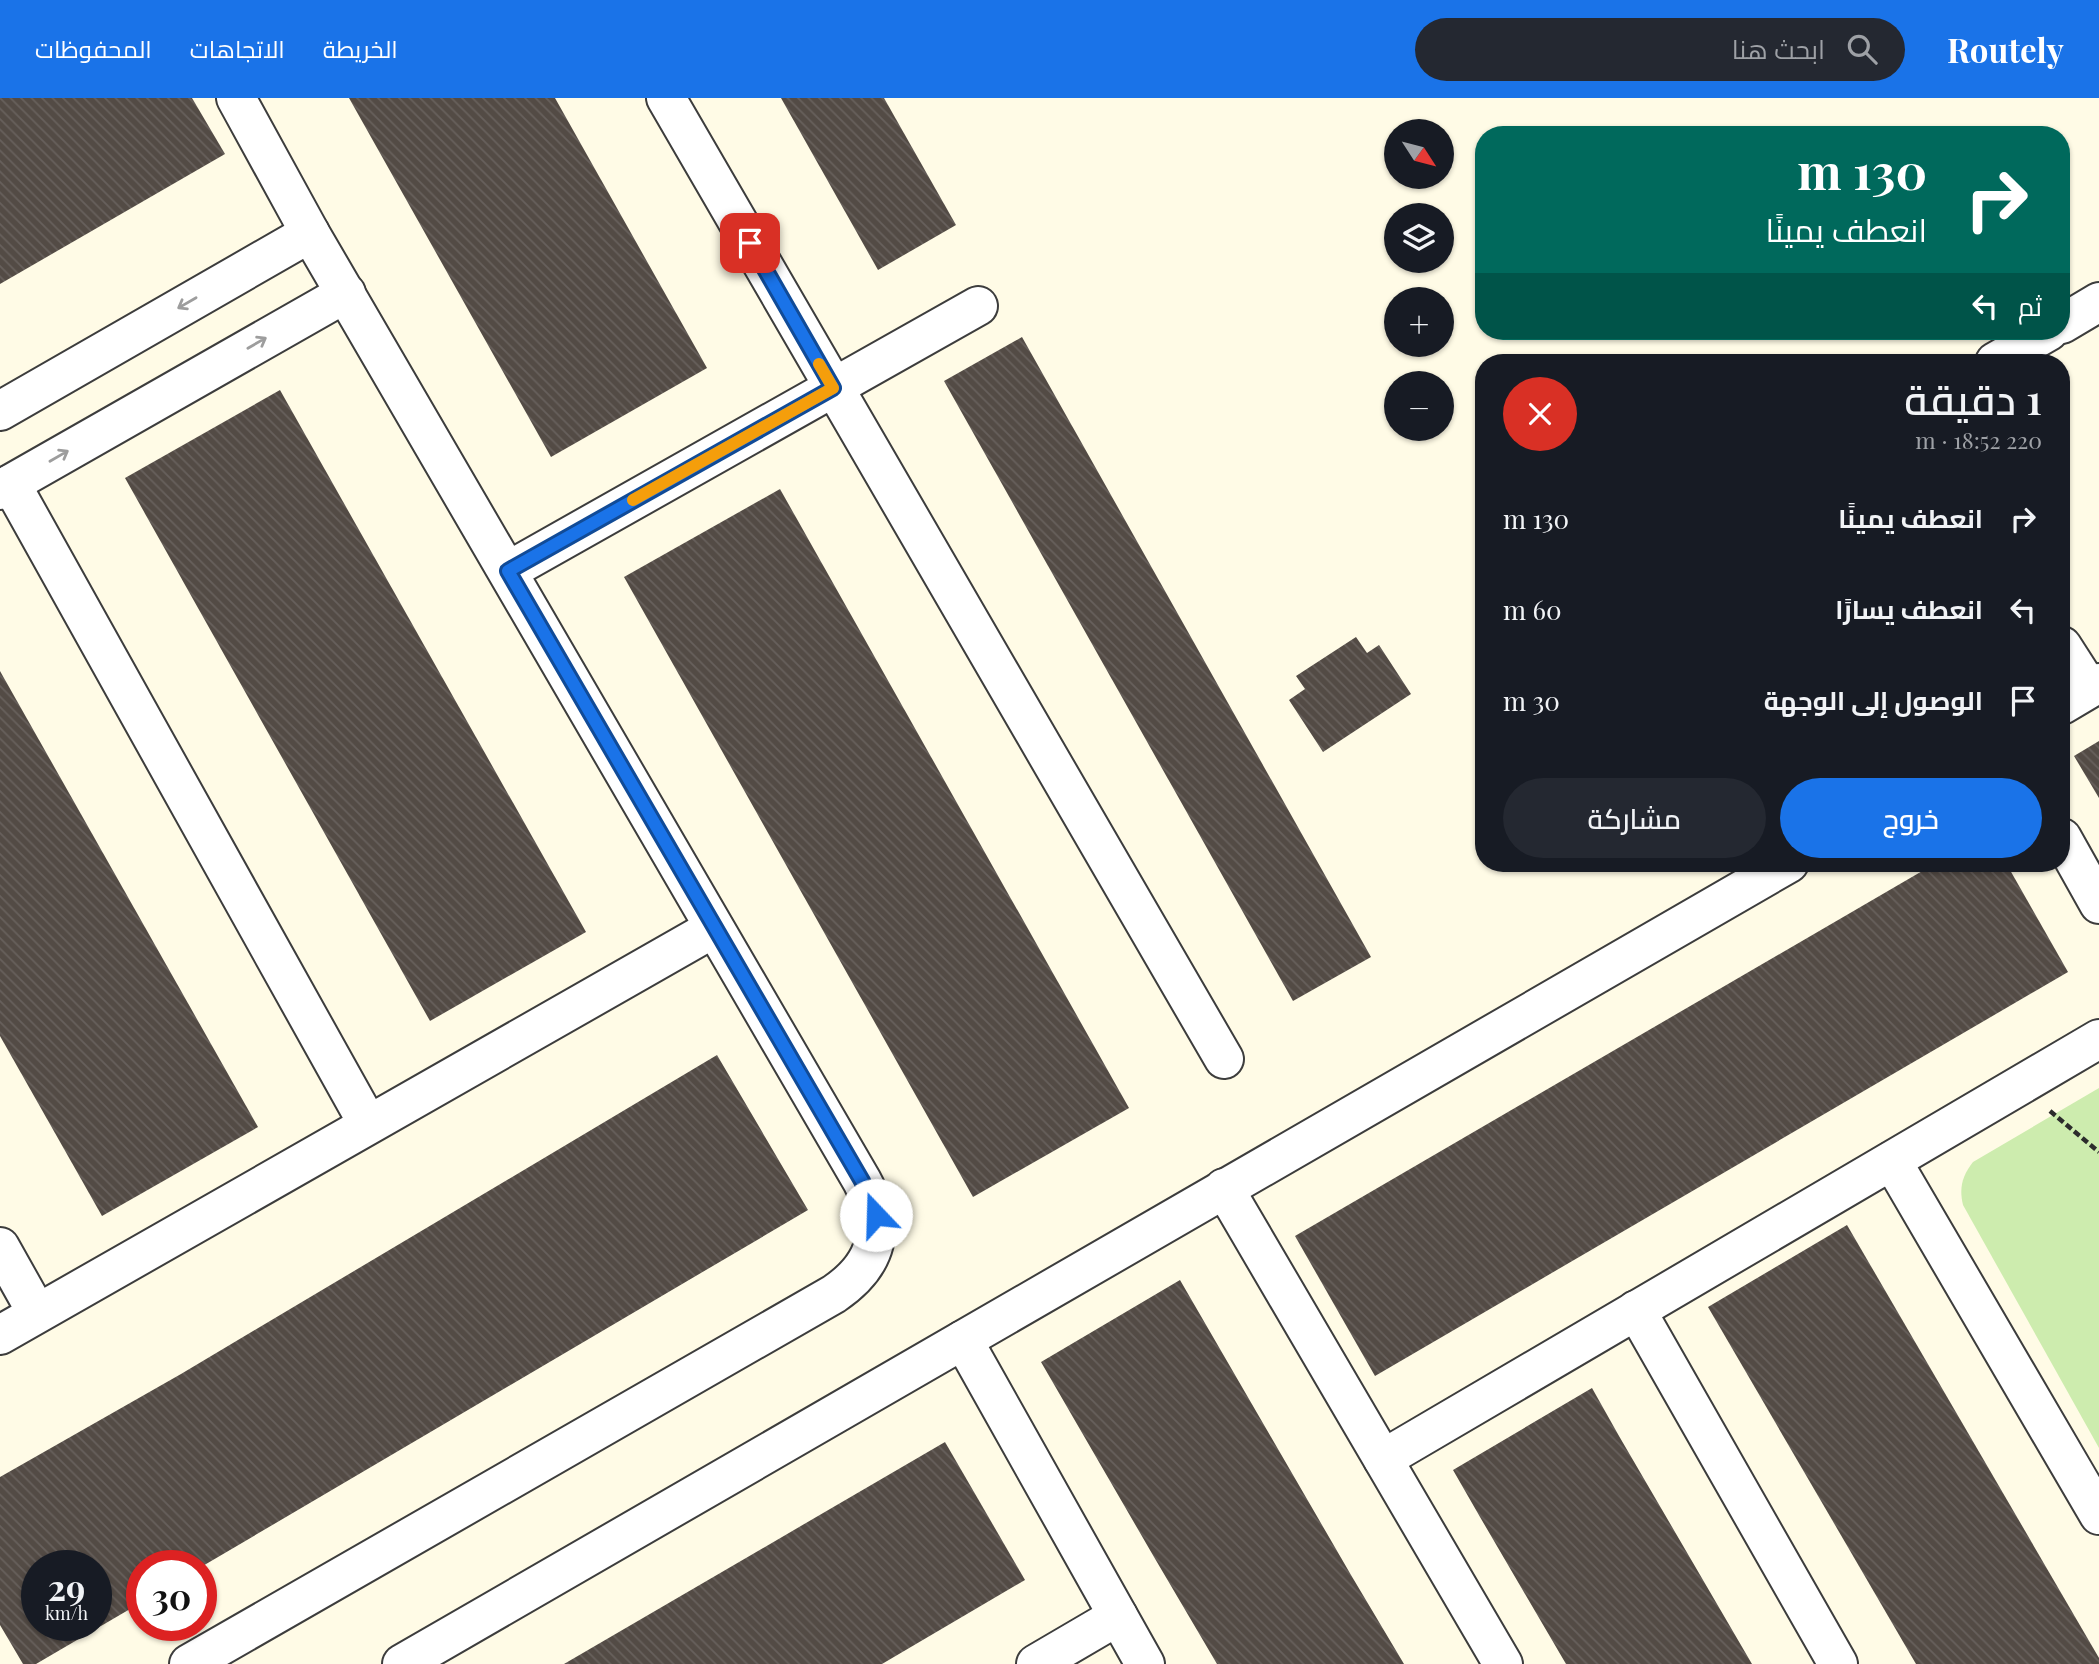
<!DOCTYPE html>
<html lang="ar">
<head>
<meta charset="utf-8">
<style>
	body { margin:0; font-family:"Playfair Display",Cairo,serif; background:#242831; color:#f1f3f6; direction:rtl; height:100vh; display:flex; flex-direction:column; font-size:26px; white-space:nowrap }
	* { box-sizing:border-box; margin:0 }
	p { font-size:23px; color:#9ea1a6 }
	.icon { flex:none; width:38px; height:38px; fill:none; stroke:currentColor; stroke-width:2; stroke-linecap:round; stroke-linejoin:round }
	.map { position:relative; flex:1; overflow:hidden; direction:ltr }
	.panel { position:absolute; left:1475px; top:256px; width:595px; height:518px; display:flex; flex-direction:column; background:#171b24; border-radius:28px; box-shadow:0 2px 5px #0004; direction:rtl }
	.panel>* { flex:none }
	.top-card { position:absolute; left:1475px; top:28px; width:595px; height:214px; border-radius:28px; box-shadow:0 2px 5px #0004; direction:rtl; background:#00695c; color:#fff; overflow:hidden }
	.needle { width:46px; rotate:126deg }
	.tools { position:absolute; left:1384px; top:21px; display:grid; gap:14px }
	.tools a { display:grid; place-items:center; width:70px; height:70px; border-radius:50%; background:#171b24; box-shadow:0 2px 5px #0004; font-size:35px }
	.speed { position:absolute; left:21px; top:1452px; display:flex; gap:14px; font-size:35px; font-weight:700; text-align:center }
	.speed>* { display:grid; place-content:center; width:91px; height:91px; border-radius:50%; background:#171b24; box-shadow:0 2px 5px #0004; line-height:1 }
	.speed small { font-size:18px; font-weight:400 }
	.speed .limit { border:10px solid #d22; background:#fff; color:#111 }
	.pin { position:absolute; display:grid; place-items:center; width:60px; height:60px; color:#fff; margin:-30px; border-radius:14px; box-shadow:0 4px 10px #0006 }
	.me { position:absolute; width:77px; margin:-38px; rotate:339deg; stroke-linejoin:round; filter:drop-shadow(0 0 5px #0008) }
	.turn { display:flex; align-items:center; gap:24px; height:147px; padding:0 28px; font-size:32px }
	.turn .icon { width:91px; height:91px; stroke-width:2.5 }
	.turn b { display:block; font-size:49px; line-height:60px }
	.then { display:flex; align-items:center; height:66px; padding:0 28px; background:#0003; gap:14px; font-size:26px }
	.round { display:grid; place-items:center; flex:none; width:74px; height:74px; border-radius:37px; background:#242831 }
	.overview { display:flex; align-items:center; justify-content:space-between; height:119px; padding:0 28px }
	h1 { font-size:42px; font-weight:600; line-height:52px }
	.button { display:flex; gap:14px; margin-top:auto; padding:14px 28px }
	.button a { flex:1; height:80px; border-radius:42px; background:#1a73e8; color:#fff; font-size:28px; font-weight:600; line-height:80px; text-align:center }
	.button a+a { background:#242831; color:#f1f3f6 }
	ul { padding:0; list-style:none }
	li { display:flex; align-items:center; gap:21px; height:91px; padding:0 28px }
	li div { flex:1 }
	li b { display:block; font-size:26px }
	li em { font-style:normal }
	header { display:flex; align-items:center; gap:42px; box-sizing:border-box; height:98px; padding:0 35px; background:#1a73e8; color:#fff }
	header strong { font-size:33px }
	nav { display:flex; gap:38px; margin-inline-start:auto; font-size:24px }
	.search { width:490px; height:63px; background:#242831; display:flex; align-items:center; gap:18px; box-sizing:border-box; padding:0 24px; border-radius:38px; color:#9ea1a6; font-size:26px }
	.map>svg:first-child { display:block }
	.park { fill:#cdecae }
	.building { fill:url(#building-back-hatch); fill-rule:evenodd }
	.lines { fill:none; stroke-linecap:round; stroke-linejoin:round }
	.minor-casing { stroke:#3d3d3d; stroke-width:42 }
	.path { stroke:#2c2c2c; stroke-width:4.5; stroke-dasharray:7 3.5; stroke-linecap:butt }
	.minor { stroke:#fff; stroke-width:38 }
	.oneway { stroke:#9d9d9d }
	.route-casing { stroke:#114b97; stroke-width:18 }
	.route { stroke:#1a73e8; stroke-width:12 }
	.slow { stroke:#f59e0b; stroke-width:12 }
</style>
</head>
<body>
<header>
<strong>Routely</strong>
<div class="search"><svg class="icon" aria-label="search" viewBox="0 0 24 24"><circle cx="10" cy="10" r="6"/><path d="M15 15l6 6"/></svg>ابحث هنا</div>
<nav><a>الخريطة</a><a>الاتجاهات</a><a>المحفوظات</a></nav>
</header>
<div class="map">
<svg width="2099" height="1566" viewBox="0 0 2099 1566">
	<defs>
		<pattern id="building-back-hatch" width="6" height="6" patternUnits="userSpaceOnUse" patternTransform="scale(1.75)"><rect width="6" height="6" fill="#534b45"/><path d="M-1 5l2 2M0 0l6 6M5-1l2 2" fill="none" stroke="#67605c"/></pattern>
	</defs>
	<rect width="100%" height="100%" fill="#fffbe6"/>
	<!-- park -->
	<path class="park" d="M2099 990V1350L1963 1107C1959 1090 1962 1078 1973 1064Z"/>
	<!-- building -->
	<g class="building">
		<path d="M0 0H192L225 56 0 186Z"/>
		<path d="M349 0H555L707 270 551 359Z"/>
		<path d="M781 0H884L956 127 878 172Z"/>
		<path d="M1022 239 1371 859 1293 903 944 283Z"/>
		<path d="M280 292 586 834 430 923 125 380Z"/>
		<path d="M780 391 1129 1010 973 1099 624 479Z"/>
		<path d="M1356 539 1367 555 1379 547 1411 596 1323 654 1289 602 1305 591 1296 578Z"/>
		<path d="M0 573 258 1029 102 1118 0 938Z"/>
		<path d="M2099 643V700L2074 658Z"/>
		<path d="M1936 765H2006L2068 874 1375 1278 1295 1138Z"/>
		<path d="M717 957 808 1112 201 1469 142 1468V1504L36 1566H23L0 1527V1379L181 1276ZM37 1468H96V1528H37Z"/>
		<path d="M1847 1127 2099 1560V1566H1916L1708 1209Z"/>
		<path d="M1180 1182 1351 1477 1404 1566H1217L1154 1459 1041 1264Z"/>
		<path d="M1592 1290 1619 1338 1752 1566H1566L1480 1419 1453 1372Z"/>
		<path d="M945 1344 1025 1482 882 1566H564Z"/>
	</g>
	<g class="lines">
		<!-- minor casing -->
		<g class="minor-casing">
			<g id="minor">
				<path d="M666 0 1224 961"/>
				<path d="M2062 226 2099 204"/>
				<path d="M1995 264 2049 233"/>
				<path d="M0 313 310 135"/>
				<path d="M11 386 368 1026"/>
				<path d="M0 392 346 195"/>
				<path d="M508 473 978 208"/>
				<path d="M2062 548 2089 590"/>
				<path d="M2062 607 2099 585"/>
				<path d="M2062 740 2099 806"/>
				<path d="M1892 1063 2099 1417"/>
				<path d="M1224 1090 1503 1566"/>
				<path d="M0 1149 37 1215"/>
				<path d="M1636 1212 1838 1566"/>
				<path d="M0 1237 714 830"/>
				<path d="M963 1242 1145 1566"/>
				<path d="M1383 1361 2099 941"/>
				<path d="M189 1566 834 1196C878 1166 887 1129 862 1083L310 135 236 0"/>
				<path d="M402 1566 1789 765"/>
				<path d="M1036 1566 1118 1518"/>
			</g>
		</g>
		<!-- path -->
		<path class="path" d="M2050 1013 2099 1054"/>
		<!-- minor -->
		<use href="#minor" class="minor"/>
	</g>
	<!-- one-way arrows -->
	<defs><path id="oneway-shaft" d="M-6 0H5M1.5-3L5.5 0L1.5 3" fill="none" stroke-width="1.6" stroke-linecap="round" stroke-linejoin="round" transform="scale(1.75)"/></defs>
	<g class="oneway">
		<use href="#oneway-shaft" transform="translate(187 205) rotate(150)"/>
		<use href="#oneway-shaft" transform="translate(257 245) rotate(-30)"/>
		<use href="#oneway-shaft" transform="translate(59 358) rotate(-30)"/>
	</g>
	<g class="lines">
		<!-- route casing -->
		<g class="route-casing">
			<path id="route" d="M750 145 833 290 508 473 862 1083 876 1117"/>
		</g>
		<!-- route -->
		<use href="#route" class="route"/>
		<!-- slow -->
		<path class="slow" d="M633 402 833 290 819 266"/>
	</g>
</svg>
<div class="tools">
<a><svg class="needle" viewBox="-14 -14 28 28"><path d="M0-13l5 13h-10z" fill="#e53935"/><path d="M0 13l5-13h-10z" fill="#9ea1a6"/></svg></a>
<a><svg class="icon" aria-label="layers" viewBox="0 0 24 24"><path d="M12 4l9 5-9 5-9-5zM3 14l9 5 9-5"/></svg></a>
<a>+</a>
<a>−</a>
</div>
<div class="speed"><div>29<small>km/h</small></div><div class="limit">30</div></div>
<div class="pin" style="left:750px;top:145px;background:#d93025"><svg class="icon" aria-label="arrive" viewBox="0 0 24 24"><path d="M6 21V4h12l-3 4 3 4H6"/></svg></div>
<svg class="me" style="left:876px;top:1117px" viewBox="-20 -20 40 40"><circle r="19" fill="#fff"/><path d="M0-13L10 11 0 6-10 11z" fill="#1a73e8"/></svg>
<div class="top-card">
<div class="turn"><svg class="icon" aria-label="right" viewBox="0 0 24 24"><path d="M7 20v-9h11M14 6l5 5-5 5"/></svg><div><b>130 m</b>انعطف يمينًا</div></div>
<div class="then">ثم<svg class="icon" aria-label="left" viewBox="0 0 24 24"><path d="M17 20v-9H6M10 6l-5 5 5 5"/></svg></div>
</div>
<section class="panel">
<div class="overview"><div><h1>1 دقيقة</h1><p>220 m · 18:52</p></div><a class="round" style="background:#d93025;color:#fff"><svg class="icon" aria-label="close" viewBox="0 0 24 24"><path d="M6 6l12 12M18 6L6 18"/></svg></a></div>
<ul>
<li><svg class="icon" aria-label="right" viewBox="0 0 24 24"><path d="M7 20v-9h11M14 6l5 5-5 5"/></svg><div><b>انعطف يمينًا</b></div><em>130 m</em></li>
<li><svg class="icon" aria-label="left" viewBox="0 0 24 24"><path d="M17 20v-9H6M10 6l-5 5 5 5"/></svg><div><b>انعطف يسارًا</b></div><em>60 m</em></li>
<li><svg class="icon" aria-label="arrive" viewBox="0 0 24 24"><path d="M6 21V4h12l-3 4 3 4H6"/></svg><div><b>الوصول إلى الوجهة</b></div><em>30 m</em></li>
</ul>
<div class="button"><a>خروج</a><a>مشاركة</a></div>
</section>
</div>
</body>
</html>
